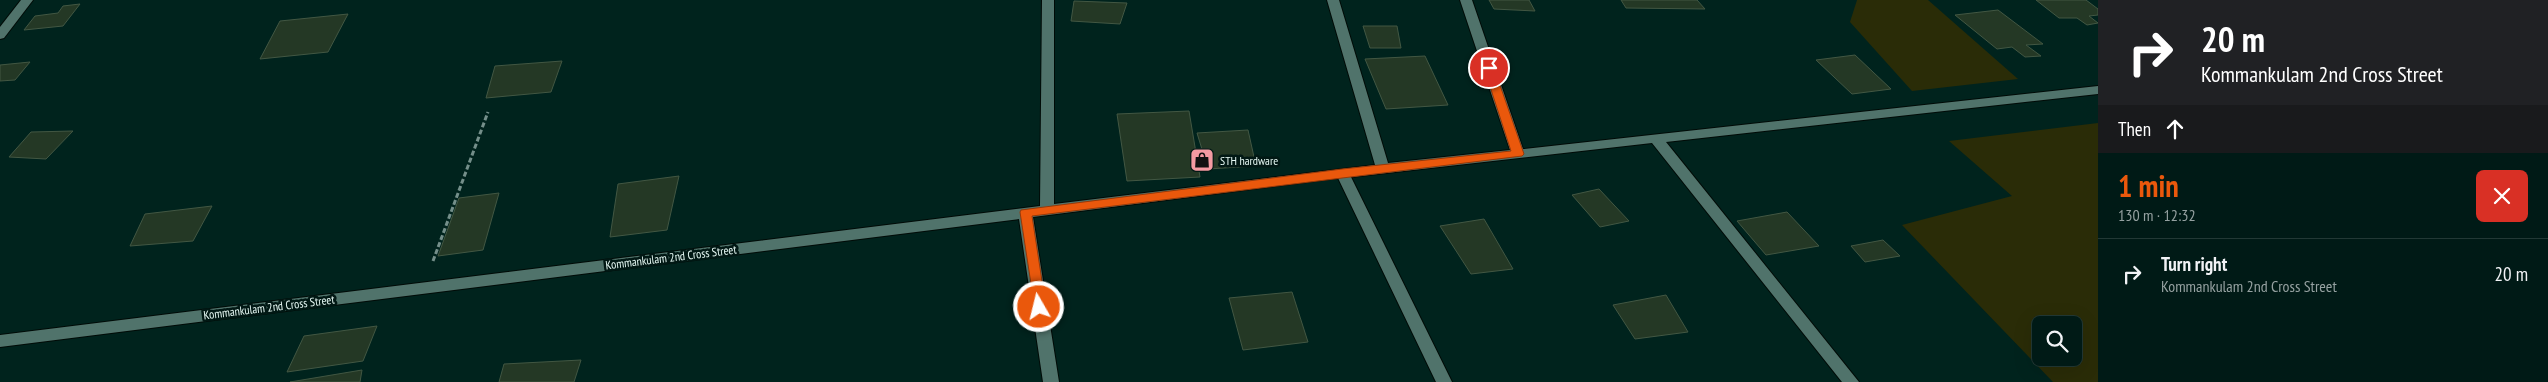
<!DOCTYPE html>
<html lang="en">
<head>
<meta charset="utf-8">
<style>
	body { margin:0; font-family:"PT Sans Narrow",sans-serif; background:#0a231f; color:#f1f3f6; height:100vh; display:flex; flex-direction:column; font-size:19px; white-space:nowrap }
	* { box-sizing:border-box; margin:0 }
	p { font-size:16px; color:#95a1a1 }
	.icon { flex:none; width:28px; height:28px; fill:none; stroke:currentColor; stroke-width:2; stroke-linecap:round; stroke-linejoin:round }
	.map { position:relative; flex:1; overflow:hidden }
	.drawer { display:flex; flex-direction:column; background:#001a16; width:450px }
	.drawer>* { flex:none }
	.banner { background:#202124; color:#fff; overflow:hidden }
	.controls { position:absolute; left:2032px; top:316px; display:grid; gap:10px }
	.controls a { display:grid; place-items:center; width:50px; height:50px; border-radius:8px; background:#001a16; box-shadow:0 5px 20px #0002,0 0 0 1px #223835; font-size:25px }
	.pin { position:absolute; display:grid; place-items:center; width:42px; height:42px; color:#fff; margin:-21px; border:2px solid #fff; border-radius:50%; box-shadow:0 1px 5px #0007 }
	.me { position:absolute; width:55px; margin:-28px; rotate:352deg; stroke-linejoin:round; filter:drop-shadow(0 0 4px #0008) }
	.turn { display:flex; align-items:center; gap:18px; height:105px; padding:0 20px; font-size:22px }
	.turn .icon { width:65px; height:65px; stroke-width:2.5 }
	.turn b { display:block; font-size:35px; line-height:42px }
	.then { display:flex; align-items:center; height:48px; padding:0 20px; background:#0003; gap:10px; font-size:19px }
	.round { display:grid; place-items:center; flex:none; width:52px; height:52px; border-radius:8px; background:#0a231f }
	.overview { display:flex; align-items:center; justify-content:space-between; height:85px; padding:0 20px }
	h1 { font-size:30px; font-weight:600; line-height:38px; color:#ea580c }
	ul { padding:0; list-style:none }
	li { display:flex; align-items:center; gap:15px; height:70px; padding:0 20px; border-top:1px solid #223835 }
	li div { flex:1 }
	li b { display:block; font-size:19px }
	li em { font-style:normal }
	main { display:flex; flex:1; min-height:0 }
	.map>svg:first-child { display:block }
	.green { fill:#2a2c07; fill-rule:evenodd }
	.building { fill:#243825; stroke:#425743 }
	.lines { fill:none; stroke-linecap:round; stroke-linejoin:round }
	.minor-casing { stroke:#000b07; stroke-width:2 }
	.path { stroke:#748f8a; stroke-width:3; stroke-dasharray:5 2.5; stroke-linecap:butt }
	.minor { fill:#50736b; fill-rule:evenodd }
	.route { fill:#ea580c; stroke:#983908 }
	.labels { text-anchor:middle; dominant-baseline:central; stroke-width:5; stroke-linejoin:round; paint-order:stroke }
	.poi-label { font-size:12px; fill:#e6f9f4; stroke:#011814; text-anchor:start }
	.street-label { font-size:12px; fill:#e6f9f4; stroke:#011814 }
</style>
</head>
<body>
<main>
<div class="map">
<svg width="2098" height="382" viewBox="0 0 2098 382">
	<rect width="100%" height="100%" fill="#00231d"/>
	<!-- green -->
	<g class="green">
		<path d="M1857 0H1928L2018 79 1912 91 1850 22Z"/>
		<path d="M2098 123V382H2053L1902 225 2012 196 1949 141ZM2041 325H2074V358H2041Z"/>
	</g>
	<!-- building -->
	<g class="building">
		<path d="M1489 0H1529L1535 11 1494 9Z"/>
		<path d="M1621 0H1697L1705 9 1626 8Z"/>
		<path d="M2036 0H2086L2098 9V15L2089 16 2098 23 2087 25 2077 18H2059Z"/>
		<path d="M1074 1 1127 3 1120 24 1071 21Z"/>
		<path d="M80 4 63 26 24 30 35 16 58 13 63 6Z"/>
		<path d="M1998 10 2043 44 2026 45 2041 56 2025 57 2012 47 1997 49 1955 15Z"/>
		<path d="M348 14 328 52 260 59 280 21Z"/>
		<path d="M1363 26H1397L1401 48H1370Z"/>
		<path d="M1855 55 1891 89 1852 94 1816 60Z"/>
		<path d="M1425 56 1448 105 1386 109 1365 59Z"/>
		<path d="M562 61 551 92 486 98 495 66Z"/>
		<path d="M30 62 15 80 0 81V65Z"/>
		<path d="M1189 111 1200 177 1127 181 1117 114Z"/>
		<path d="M1248 130 1256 166 1208 169 1197 133Z"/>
		<path d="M73 131 46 159 9 157 31 132Z"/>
		<path d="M679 176 667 230 610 237 618 184Z"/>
		<path d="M1599 189 1629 221 1600 227 1572 195Z"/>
		<path d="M499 193 483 250 438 256 459 198Z"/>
		<path d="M212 206 193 241 130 246 145 214Z"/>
		<path d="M1787 212 1819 246 1766 255 1737 221Z"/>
		<path d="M1484 219 1513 269 1471 274 1440 226Z"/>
		<path d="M1883 240 1900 256 1865 262 1851 246Z"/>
		<path d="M1292 292 1308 342 1243 350 1229 298Z"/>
		<path d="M1666 295 1688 332 1635 339 1613 305Z"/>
		<path d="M377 326 363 361 287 372 304 336Z"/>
		<path d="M581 360 574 382H499L504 364Z"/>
		<path d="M362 370 360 382H290Z"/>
	</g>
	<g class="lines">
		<!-- minor casing -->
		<g class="minor-casing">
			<g id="minor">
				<path d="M21 0H33L4 38 0 39V27Z"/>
				<path d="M1042 0H1054V204L1375 165 1327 0H1339L1388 163 1510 150 1460 0H1472L1523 149 2098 86V94L1666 142 1859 382H1842L1652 143 1351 177 1452 382H1436L1338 178 1033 217 1059 382H1043L1019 219 0 347V335L1040 206Z"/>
			</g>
		</g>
		<!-- path -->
		<path class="path" d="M433 261 488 112"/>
		<!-- minor -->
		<use href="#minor" class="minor"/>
	</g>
	<!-- route -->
	<path class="route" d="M1489 65 1494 68 1524 154 1522 156 1032 216 1046 307 1039 311 1035 310 1020 212 1021 210 1342 169 1511 151 1484 68Z"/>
	<!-- icons -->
	<defs>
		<g id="shop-square" transform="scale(1.25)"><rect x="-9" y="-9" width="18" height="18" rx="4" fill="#f49aa2" stroke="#011814"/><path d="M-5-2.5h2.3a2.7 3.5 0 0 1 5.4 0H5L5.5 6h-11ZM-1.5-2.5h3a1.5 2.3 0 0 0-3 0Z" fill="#111"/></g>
	</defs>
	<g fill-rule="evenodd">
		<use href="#shop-square" x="1202" y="160"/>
	</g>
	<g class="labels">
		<!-- poi labels -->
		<g class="poi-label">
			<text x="1220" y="160">STH hardware</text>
		</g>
		<!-- street labels -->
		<g class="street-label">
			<text transform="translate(671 257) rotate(-7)">Kommankulam 2nd Cross Street</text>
			<text transform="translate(269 307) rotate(-7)">Kommankulam 2nd Cross Street</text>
		</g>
	</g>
</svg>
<div class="controls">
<a><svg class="icon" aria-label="search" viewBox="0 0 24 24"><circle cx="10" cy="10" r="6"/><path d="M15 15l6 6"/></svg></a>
</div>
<div class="pin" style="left:1489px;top:68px;background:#d93025"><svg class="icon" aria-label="arrive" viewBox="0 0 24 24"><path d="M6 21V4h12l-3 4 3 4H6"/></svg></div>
<svg class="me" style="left:1039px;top:307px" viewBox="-20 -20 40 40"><circle r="17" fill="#ea580c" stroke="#fff" stroke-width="3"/><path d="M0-11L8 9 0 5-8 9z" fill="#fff"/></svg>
</div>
<section class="drawer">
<div class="banner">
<div class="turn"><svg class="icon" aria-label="right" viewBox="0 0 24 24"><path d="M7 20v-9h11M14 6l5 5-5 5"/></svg><div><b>20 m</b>Kommankulam 2nd Cross Street</div></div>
<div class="then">Then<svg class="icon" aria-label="ahead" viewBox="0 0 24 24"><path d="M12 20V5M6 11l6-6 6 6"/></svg></div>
</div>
<div class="overview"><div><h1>1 min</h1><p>130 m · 12:32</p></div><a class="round" style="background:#d93025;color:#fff"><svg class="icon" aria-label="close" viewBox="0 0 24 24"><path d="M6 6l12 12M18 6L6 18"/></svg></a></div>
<ul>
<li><svg class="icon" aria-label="right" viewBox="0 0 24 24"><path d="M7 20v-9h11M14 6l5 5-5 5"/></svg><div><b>Turn right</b><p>Kommankulam 2nd Cross Street</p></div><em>20 m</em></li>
</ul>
</section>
</main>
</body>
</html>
